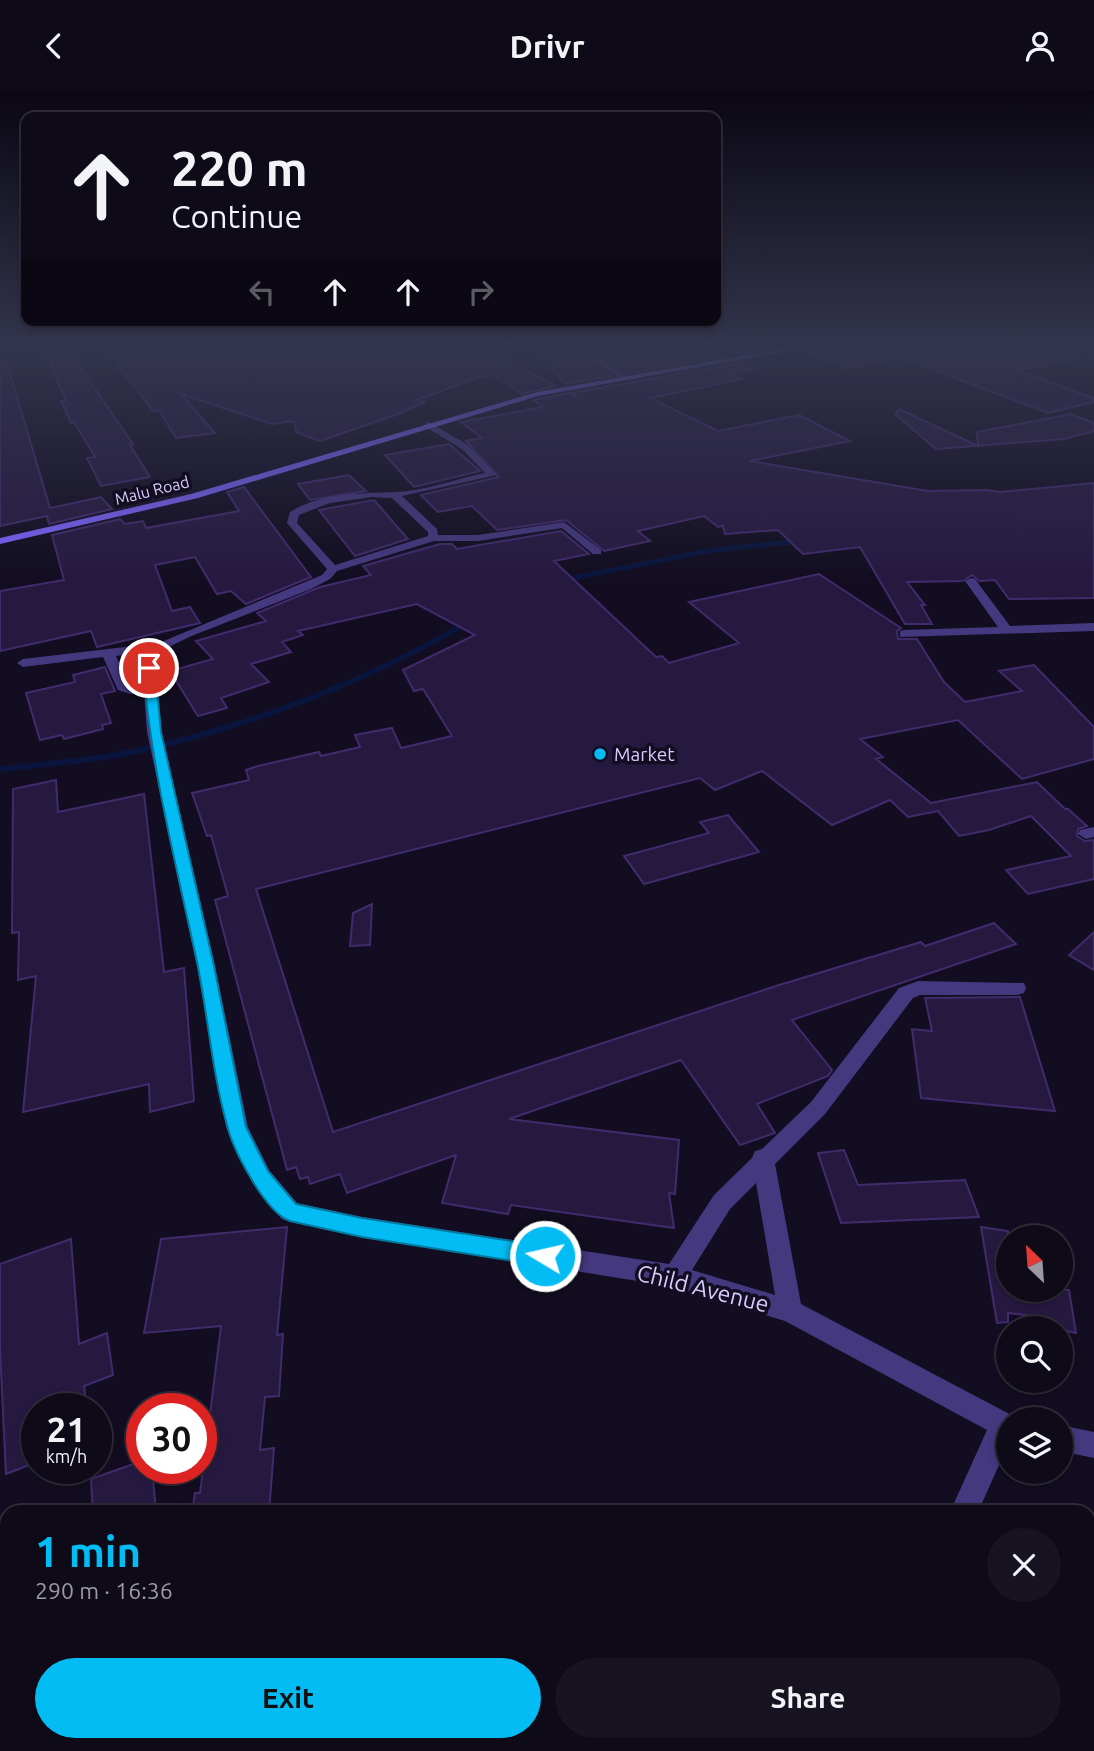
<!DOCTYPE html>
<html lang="en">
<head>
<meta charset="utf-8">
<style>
	body { margin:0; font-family:Ubuntu,sans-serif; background:#171321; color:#f1f3f6; height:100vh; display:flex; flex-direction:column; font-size:26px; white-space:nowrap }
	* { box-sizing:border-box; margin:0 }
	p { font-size:23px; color:#9b9aa2 }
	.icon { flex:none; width:38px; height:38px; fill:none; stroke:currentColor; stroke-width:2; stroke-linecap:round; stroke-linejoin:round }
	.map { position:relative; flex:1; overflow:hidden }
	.details { position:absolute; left:0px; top:1414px; width:1096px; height:247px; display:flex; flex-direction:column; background:#0e0a18; border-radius:21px 21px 0 0; box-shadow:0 4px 10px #0003,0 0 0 2px #2e2b37 }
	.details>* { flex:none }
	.banner { position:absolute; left:21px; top:21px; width:700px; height:214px; border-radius:14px; box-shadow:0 4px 10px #0003,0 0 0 2px #2e2b37; background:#0e0a18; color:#f1f3f6; overflow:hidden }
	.needle { width:46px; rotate:335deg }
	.controls { position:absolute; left:996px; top:1134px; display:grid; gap:14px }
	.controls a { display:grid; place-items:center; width:77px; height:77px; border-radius:50%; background:#0e0a18; box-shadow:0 4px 10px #0003,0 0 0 2px #2e2b37; font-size:35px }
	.speed { position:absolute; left:21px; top:1302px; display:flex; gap:14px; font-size:35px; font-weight:700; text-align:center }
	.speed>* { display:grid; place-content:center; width:91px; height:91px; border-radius:50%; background:#0e0a18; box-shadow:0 4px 10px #0003,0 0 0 2px #2e2b37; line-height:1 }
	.speed small { font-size:18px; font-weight:400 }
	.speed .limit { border:10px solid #d22; background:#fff; color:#111 }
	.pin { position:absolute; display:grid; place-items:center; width:60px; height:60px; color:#fff; margin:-30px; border:4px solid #fff; border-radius:50%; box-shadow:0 2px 7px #0007 }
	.me { position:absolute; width:77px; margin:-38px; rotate:279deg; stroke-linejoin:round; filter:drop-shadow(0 0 5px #0008) }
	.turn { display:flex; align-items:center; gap:24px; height:147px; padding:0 35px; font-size:32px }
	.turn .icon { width:91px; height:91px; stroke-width:2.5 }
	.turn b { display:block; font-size:49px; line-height:60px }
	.lanes { display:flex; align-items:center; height:66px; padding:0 35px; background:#0003; justify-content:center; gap:35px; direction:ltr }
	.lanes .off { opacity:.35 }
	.round { display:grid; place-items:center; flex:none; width:74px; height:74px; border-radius:37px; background:#171321 }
	.headline { display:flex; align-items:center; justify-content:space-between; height:119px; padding:0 35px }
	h1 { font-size:42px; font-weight:700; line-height:52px; color:#03bcf4 }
	.cta { display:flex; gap:14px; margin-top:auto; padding:14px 35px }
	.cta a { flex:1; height:80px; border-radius:42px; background:#03bcf4; color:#111; font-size:28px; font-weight:700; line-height:80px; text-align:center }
	.cta a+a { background:#171321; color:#f1f3f6 }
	header { display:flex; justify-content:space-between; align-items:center; height:91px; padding:0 35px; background:#0e0a18; font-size:32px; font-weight:700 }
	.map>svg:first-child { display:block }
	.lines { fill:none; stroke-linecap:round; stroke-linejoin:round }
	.stream-far1 { stroke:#09153c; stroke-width:5 }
	.stream { stroke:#09153c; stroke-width:6 }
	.building { fill:#261940; stroke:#412b6c; stroke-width:2 }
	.street { fill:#44387e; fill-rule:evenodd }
	.secondary { fill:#7c64fd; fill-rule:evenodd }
	.route { fill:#03bcf4; stroke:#027a9f; stroke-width:2 }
	.poi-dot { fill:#03bcf4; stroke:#120d20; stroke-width:2.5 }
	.labels { text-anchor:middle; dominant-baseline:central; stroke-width:7; stroke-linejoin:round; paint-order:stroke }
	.far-street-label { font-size:16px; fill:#d8ccfe; stroke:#120d20 }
	.poi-label { font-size:19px; fill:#d8ccfe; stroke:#120d20; text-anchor:start }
	.near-street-label { font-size:23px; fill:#d8ccfe; stroke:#120d20 }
</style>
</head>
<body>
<header><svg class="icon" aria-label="back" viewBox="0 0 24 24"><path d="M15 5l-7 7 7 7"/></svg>Drivr<svg class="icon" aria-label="person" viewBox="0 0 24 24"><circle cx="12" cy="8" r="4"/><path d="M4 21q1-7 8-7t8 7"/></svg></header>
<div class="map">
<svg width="1094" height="1660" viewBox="0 0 1094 1660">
	<rect width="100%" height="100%" fill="#120d20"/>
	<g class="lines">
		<!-- stream-far1 -->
		<path class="stream-far1" d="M563 489 713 459 802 450"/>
		<!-- stream -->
		<path class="stream" d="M0 678C41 673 82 671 122 663 244 638 361 593 469 531"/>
	</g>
	<!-- building -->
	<g class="building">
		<path d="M44 257H67L133 353 130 354 150 386 101 395 87 367 95 366 74 331 71 332 61 310H66Z"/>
		<path d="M137 257H486L556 295 522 303 493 284 479 286 417 309 425 311 398 323 320 350 296 341 294 330 272 333 181 303 215 342 176 347 159 319 153 320 107 261Z"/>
		<path d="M534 257H564L612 285 565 293Z"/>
		<path d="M584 257H708L725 265 626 283 610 269Z"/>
		<path d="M807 257H1078L1079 268 1017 279 1094 307V311L1048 322 894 264V268L845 277 806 259Z"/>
		<path d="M7 272 50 417 101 406 112 418 49 433 47 425 0 435V273Z"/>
		<path d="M739 272 752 278 729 282 742 288 650 307 718 340 799 324 850 350 750 370 928 400 987 399 1000 401 1094 392V507L1009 508 995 489 979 490 972 484 963 490 907 491 925 514H921L932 533H905L860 456 803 463 778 439 725 443 723 435 718 436 704 425 638 440 650 450 604 460 566 429 497 439 472 415 438 421 421 404 499 386 466 350 482 347 461 331 543 316 533 309 539 308 569 302 576 306 572 302Z"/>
		<path d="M899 318 978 355 977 341 1071 323 1094 332V340L1064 348 936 358 895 323Z"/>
		<path d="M449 353 480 380 414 396 385 364Z"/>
		<path d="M349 384 366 400 310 409 298 393Z"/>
		<path d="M244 396 311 486 246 513 231 500 217 503 195 466 155 474 172 520 190 516 200 532 97 556 91 540 0 560V500L64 489 52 444 120 428 125 433 143 430 146 437 239 420 227 401Z"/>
		<path d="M374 409 408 448 355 465 319 419Z"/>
		<path d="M561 440 589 463 554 470 656 566 662 565 669 572 739 552 689 511 819 483 901 537 897 540 898 548H917L944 591 965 611 1022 600 999 580 1034 574 1094 636V668L1022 688 958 629 860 648 883 666 876 668 931 712 1037 691 1065 718H1068L1087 735 1078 738 1077 745 1085 750 1094 749V788L1028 803 1006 779 1071 765 1031 725 989 739 959 745 938 720 908 726 890 709 832 734 762 680 715 699 700 687 256 798 333 1041 776 895 921 851 925 855 994 832 1016 853 792 929 832 979 828 985 757 1013 775 1042 740 1054 681 969 509 1028 679 1049 675 1103 669 1102 674 1137 511 1114 508 1123 442 1112 456 1064 347 1102 340 1083 310 1093 308 1086 300 1088 296 1076 287 1079 215 809 228 805 211 744 207 745 192 702 249 689 246 679 258 675 319 661 321 665 360 656 355 644 392 637 401 657 452 645 423 598 414 600 403 579 475 544 417 513 298 540 303 544 282 551 291 561 251 573 269 591 221 607 227 617 198 625 170 580 213 568 196 550 266 530 257 522 320 496 371 484 363 475 440 453H452L457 458Z"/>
		<path d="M105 576 115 600 101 603 111 632 102 634 103 638 64 648 62 644 40 649 26 602 75 591 73 584Z"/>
		<path d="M56 689 58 721 144 703 164 881 184 877 194 1010 150 1021 149 993 23 1021 36 885 18 889 19 841 12 842 13 698Z"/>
		<path d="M728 724 759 761 644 793 624 765 709 742 700 731Z"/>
		<path d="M372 813 370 854 350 855 353 822Z"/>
		<path d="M1094 841V879L1069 864Z"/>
		<path d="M1020 906 1055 1020 921 1007 912 938 932 940 925 907Z"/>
		<path d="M844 1059 858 1094 965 1089 979 1126 841 1132 818 1062Z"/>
		<path d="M287 1136 277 1244 283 1243 279 1305 265 1306 260 1359 274 1357 269 1421H192L195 1402H200L221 1235 144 1242 161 1148Z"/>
		<path d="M981 1136 1008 1140V1199H1069L1076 1242 1041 1235 1040 1226 1008 1222V1231L997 1232Z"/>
		<path d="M71 1148 79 1253 107 1242 113 1284 84 1295 87 1318H37V1371L6 1383 0 1258V1173Z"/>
		<path d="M142 1370V1377H152L156 1421H93L91 1388Z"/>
	</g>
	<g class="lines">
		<!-- street -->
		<g class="street">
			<path d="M567 257C585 257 617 273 627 288L620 290 616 284Z"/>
			<path d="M427 330 468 354 497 384 402 405 437 438 438 444H478L564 431 601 459V463H593L562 437 478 450H434L337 480 330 488 311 498 189 546 167 557 156 577 161 641 215 875 248 1036 269 1079 297 1112 362 1126 669 1173 714 1104 752 1067 755 1060 762 1058 811 1011 899 897 918 890 1024 892 1026 897 1024 902 1017 904H920L913 907 825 1023 775 1073 801 1213 1017 1327 1008 1328V1354L978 1421H950L987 1339 785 1230 675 1196 362 1146 290 1131 282 1128 253 1093 226 1036 197 875 147 641 144 602 130 603 118 599 103 566 23 576 17 572 23 568 159 552 322 484 327 478 287 432 290 421C323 401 358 403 395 401 424 400 456 388 485 382L462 358 424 335ZM372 406 392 407 428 441V445L335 474 297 432 299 424 330 412ZM153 560 142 577 144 594H129L116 565ZM756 1092 775 1204 692 1179 730 1118Z"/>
			<path d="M971 487 975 488 1010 535 1094 532V540L900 546V540L904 539 998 536 965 490Z"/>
			<path d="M1094 736V746L1086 748 1078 743 1080 739Z"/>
			<path d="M1060 1334 1094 1341V1367L1060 1360Z"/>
			<path d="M842 1654H874L872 1660H840Z"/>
		</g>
		<!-- secondary -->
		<path class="secondary" d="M786 257H805L538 305 198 407 0 453V447L191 403 537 301Z"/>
	</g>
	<!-- sky -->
	<linearGradient id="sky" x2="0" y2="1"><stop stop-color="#0a0712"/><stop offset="0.52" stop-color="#33354e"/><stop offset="1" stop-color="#33354e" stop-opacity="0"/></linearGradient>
	<rect width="1094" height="490" fill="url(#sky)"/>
	<!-- route -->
	<path class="route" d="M149 574 155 577 161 641 214 875 246 1036 268 1080 296 1113 362 1127 545 1155 552 1158 555 1165 552 1172 545 1175 362 1146 290 1130C265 1121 233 1059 227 1034 212 981 208 925 197 871 176 773 151 677 143 577Z"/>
	<!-- markers -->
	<circle class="poi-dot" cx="600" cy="663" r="7"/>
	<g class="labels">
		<!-- far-street labels -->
		<g class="far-street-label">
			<text transform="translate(152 399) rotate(-14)">Malu Road</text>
		</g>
		<!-- poi labels -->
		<g class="poi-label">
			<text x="614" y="663">Market</text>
		</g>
		<!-- near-street labels -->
		<g class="near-street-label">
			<text transform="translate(703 1197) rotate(14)">Child Avenue</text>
		</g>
	</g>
</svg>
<div class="controls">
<a><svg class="needle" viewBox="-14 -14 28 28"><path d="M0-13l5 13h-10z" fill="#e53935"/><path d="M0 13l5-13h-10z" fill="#9b9aa2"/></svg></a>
<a><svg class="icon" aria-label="search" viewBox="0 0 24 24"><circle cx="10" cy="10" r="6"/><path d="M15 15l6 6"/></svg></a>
<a><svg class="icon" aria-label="layers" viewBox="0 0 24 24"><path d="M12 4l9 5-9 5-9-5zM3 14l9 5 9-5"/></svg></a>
</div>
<div class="speed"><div>21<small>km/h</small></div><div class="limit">30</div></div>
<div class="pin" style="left:149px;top:577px;background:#d93025"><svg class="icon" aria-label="arrive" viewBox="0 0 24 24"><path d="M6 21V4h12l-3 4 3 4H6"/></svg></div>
<svg class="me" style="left:545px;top:1165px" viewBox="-20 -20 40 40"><circle r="17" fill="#03bcf4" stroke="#fff" stroke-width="3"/><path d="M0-11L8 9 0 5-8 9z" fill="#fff"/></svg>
<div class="banner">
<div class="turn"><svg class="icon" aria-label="ahead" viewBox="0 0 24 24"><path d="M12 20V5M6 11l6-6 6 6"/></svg><div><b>220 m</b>Continue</div></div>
<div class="lanes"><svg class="icon off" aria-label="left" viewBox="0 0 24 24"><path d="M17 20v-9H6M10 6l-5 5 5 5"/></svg><svg class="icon" aria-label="ahead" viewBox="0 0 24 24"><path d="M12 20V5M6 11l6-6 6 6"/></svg><svg class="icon" aria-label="ahead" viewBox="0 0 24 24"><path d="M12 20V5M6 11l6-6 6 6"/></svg><svg class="icon off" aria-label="right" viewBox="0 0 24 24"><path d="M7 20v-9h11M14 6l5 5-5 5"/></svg></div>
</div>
<section class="details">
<div class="headline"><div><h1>1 min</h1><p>290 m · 16:36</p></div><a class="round"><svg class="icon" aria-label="close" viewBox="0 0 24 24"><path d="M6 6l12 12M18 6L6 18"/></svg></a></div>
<div class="cta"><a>Exit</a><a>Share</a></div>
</section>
</div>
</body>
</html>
